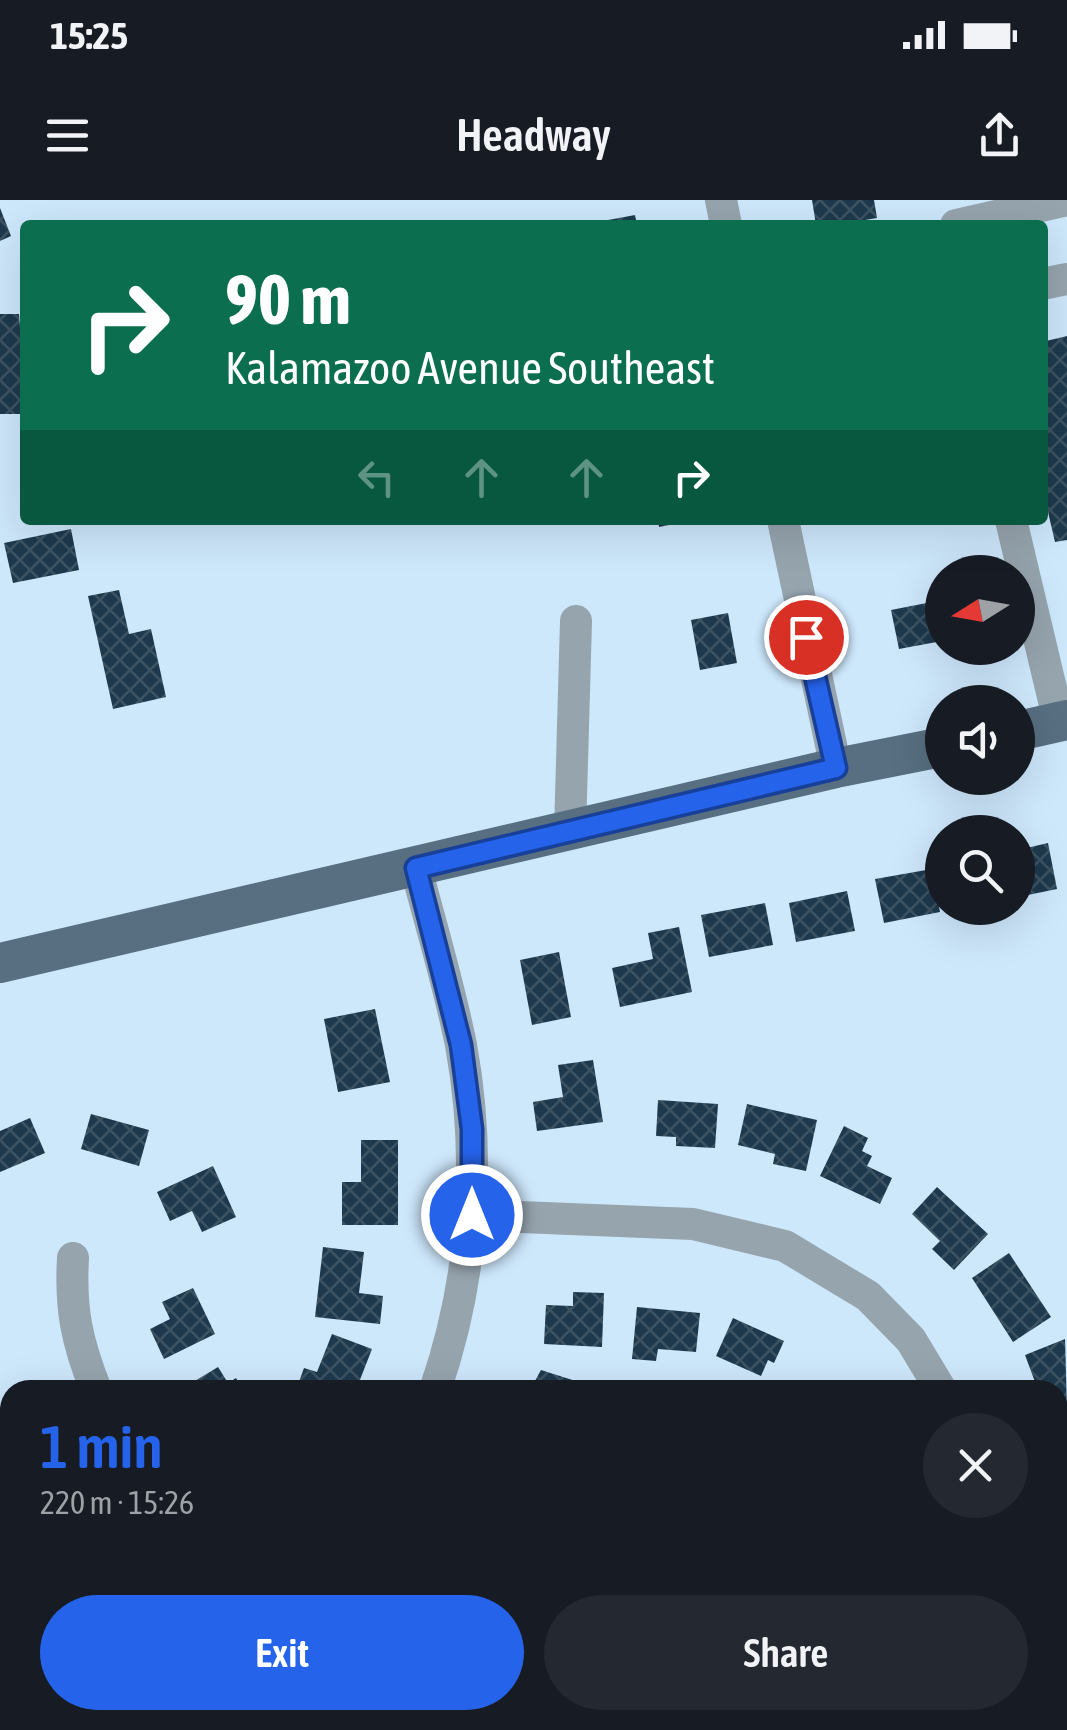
<!DOCTYPE html>
<html lang="en">
<head>
<meta charset="utf-8">
<style>
	body { margin:0; font-family:"Asap Condensed",sans-serif; background:#242831; color:#f1f3f6; height:100vh; display:flex; flex-direction:column; font-size:38px; white-space:nowrap }
	* { box-sizing:border-box; margin:0 }
	p { font-size:32px; color:#9ea1a6 }
	.icon { flex:none; width:55px; height:55px; fill:none; stroke:currentColor; stroke-width:2; stroke-linecap:round; stroke-linejoin:round }
	.map { position:relative; flex:1; overflow:hidden }
	.sheet { position:absolute; left:0px; top:1180px; width:1068px; height:350px; display:flex; flex-direction:column; background:#171b24; border-radius:30px 30px 0 0; box-shadow:0 10px 40px #0002 }
	.sheet>* { flex:none }
	.banner { position:absolute; left:20px; top:20px; width:1028px; height:305px; border-radius:10px; box-shadow:0 10px 40px #0002; background:#0b6e4f; color:#fff; overflow:hidden }
	.needle { width:65px; rotate:259deg }
	.fabs { position:absolute; left:925px; top:355px; display:grid; gap:20px }
	.fabs a { display:grid; place-items:center; width:110px; height:110px; border-radius:50%; background:#171b24; box-shadow:0 10px 40px #0002; font-size:50px }
	.pin { position:absolute; display:grid; place-items:center; width:85px; height:85px; color:#fff; margin:-42px; border:5px solid #fff; border-radius:50%; box-shadow:0 2px 10px #0007 }
	.me { position:absolute; width:110px; margin:-55px; rotate:0deg; stroke-linejoin:round; filter:drop-shadow(0 0 8px #0008) }
	.turn { display:flex; align-items:center; gap:35px; height:210px; padding:0 40px; font-size:45px }
	.turn .icon { width:130px; height:130px; stroke-width:2.5 }
	.turn b { display:block; font-size:70px; line-height:85px }
	.lanes { display:flex; align-items:center; height:95px; padding:0 40px; background:#0003; justify-content:center; gap:50px; direction:ltr }
	.lanes .off { opacity:.35 }
	.round { display:grid; place-items:center; flex:none; width:105px; height:105px; border-radius:52px; background:#242831 }
	.head { display:flex; align-items:center; justify-content:space-between; height:170px; padding:0 40px }
	h1 { font-size:60px; font-weight:600; line-height:75px; color:#2563eb }
	.action { display:flex; gap:20px; margin-top:auto; padding:20px 40px }
	.action a { flex:1; height:115px; border-radius:60px; background:#2563eb; color:#fff; font-size:40px; font-weight:600; line-height:115px; text-align:center }
	.action a+a { background:#242831; color:#f1f3f6 }
	.status { display:flex; justify-content:space-between; align-items:center; height:70px; padding:0 50px; background:#171b24; direction:ltr }
	.status svg { height:28px; fill:currentColor }
	header { display:flex; justify-content:space-between; align-items:center; height:130px; padding:0 40px; background:#171b24; font-size:45px; font-weight:600 }
	.map>svg:first-child { display:block }
	.building { fill:url(#building-cross-hatch) }
	.lines { fill:none; stroke-linecap:round; stroke-linejoin:round }
	.minor { stroke:#96a4ae; stroke-width:32 }
	.major { stroke:#576f81; stroke-width:40 }
	.route-casing { stroke:#184099; stroke-width:25 }
	.route { stroke:#2563eb; stroke-width:18 }
</style>
</head>
<body>
<div class="status"><b>15:25</b><svg viewBox="0 0 49 12"><path d="M0 12V9h3v3zM5 12V6h3v6zM10 12V3h3v9zM15 12V0h3v12zM26 1h20v11H26zM47 4h2v5h-2z"/></svg></div>
<header><svg class="icon" aria-label="menu" viewBox="0 0 24 24"><path d="M4 6h16M4 12h16M4 18h16"/></svg>Headway<svg class="icon" aria-label="share" viewBox="0 0 24 24"><path d="M12 15V3M7 8l5-5 5 5M5 13v7h14v-7"/></svg></header>
<div class="map">
<svg width="1067" height="1530" viewBox="0 0 1067 1530">
	<defs>
		<pattern id="building-cross-hatch" width="8" height="8" patternUnits="userSpaceOnUse" patternTransform="scale(2.5)"><rect width="8" height="8" fill="#1e394d"/><path d="M0 0l8 8M0 8l8-8" fill="none" stroke="#3c5363"/></pattern>
	</defs>
	<rect width="100%" height="100%" fill="#cde7fb"/>
	<!-- building -->
	<g class="building">
		<path d="M812 0H874L877 18 865 20 866 25H816Z"/>
		<path d="M0 8 11 36 0 41Z"/>
		<path d="M635 15 637 25H592V23Z"/>
		<path d="M0 114H19L20 127H25V214H0Z"/>
		<path d="M1067 136V340L1055 342 1042 286V142Z"/>
		<path d="M658 320H684V322L659 327Z"/>
		<path d="M71 329 79 370 13 383 4 343Z"/>
		<path d="M119 390 129 434 151 429 166 497 113 509 88 396Z"/>
		<path d="M942 400V441L899 449 891 410Z"/>
		<path d="M728 413 737 463 700 470 691 420Z"/>
		<path d="M1048 643 1057 689 1018 697V650Z"/>
		<path d="M932 669 940 712 884 723 875 679Z"/>
		<path d="M847 691 855 731 796 742 789 703Z"/>
		<path d="M765 703 773 745 709 757 701 715Z"/>
		<path d="M679 727 692 792 620 807 612 768 653 759 648 733Z"/>
		<path d="M559 752 571 817 532 825 520 760Z"/>
		<path d="M375 809 390 882 338 892 324 819Z"/>
		<path d="M593 860 603 922 537 931 533 902 563 897 558 865Z"/>
		<path d="M658 900 718 904 715 948 676 946V937L656 936Z"/>
		<path d="M747 904 817 920 806 971 773 964 775 954 738 945Z"/>
		<path d="M91 914 149 930 139 966 81 949Z"/>
		<path d="M30 918 45 953 0 972V931Z"/>
		<path d="M844 926 868 938 862 951 872 956 867 966 892 978 880 1004 820 976Z"/>
		<path d="M361 940H398V1025H342V982H361Z"/>
		<path d="M213 966 236 1017 202 1032 192 1011 170 1021 157 992Z"/>
		<path d="M937 987 988 1034 954 1070 932 1049 940 1041 912 1014Z"/>
		<path d="M323 1047 364 1052 359 1093 383 1096 380 1124 315 1117Z"/>
		<path d="M1009 1053 1051 1117 1013 1142 972 1078Z"/>
		<path d="M193 1088 215 1134 164 1159 150 1129 170 1119 162 1102Z"/>
		<path d="M573 1092 604 1093 602 1147 544 1144 546 1105 573 1106Z"/>
		<path d="M637 1107 700 1113 696 1152 658 1149 656 1161 632 1159Z"/>
		<path d="M733 1118 784 1141 774 1163 768 1160 761 1176 716 1156Z"/>
		<path d="M332 1134 372 1149 356 1190H296L304 1168 317 1172Z"/>
		<path d="M1065 1139 1067 1211 1058 1215V1190H1038L1025 1155Z"/>
		<path d="M218 1167 228 1183 236 1178 243 1190H180Z"/>
		<path d="M541 1170 585 1184 583 1190H530Z"/>
		<path d="M7 1204 10 1210V1265L0 1269V1207Z"/>
		<path d="M1067 1242V1306L1060 1307 1058 1275 1062 1274 1058 1244Z"/>
		<path d="M0 1501 10 1513V1520H18L6 1530H0Z"/>
		<path d="M254 1520H285L301 1530H247Z"/>
		<path d="M870 1520H912L914 1530H872Z"/>
		<path d="M745 1521 780 1522V1530H745Z"/>
	</g>
	<g class="lines">
		<!-- minor -->
		<g class="minor">
			<path d="M721 0 726 25"/>
			<path d="M956 25 1067 0"/>
			<path d="M1042 84 1067 79"/>
			<path d="M783 320 836 568"/>
			<path d="M1011 320 1059 522"/>
			<path d="M570 632 576 421"/>
			<path d="M416 668C431 726 449 785 461 845 482 960 473 1080 435 1190"/>
			<path d="M472 1015 693 1024 785 1046 868 1096 911 1140 941 1190"/>
			<path d="M73 1058C70 1110 77 1142 96 1190"/>
			<path d="M480 1520 525 1530"/>
			<path d="M1020 1520 1021 1530"/>
		</g>
		<!-- major -->
		<g class="major">
			<path d="M1018 531 1067 520"/>
			<path d="M0 763 836 568 942 547"/>
		</g>
	</g>
	<g class="lines">
		<!-- route casing -->
		<g class="route-casing">
			<path id="route" d="M472 1015V929L461 845 416 668 836 568 806 437"/>
		</g>
		<!-- route -->
		<use href="#route" class="route"/>
	</g>
</svg>
<div class="fabs">
<a><svg class="needle" viewBox="-14 -14 28 28"><path d="M0-13l5 13h-10z" fill="#e53935"/><path d="M0 13l5-13h-10z" fill="#9ea1a6"/></svg></a>
<a><svg class="icon" aria-label="sound" viewBox="0 0 24 24"><path d="M4 9h4l5-4v14l-5-4H4zM17 9q2 3 0 6"/></svg></a>
<a><svg class="icon" aria-label="search" viewBox="0 0 24 24"><circle cx="10" cy="10" r="6"/><path d="M15 15l6 6"/></svg></a>
</div>
<div class="pin" style="left:806px;top:437px;background:#d93025"><svg class="icon" aria-label="arrive" viewBox="0 0 24 24"><path d="M6 21V4h12l-3 4 3 4H6"/></svg></div>
<svg class="me" style="left:472px;top:1015px" viewBox="-20 -20 40 40"><circle r="17" fill="#2563eb" stroke="#fff" stroke-width="3"/><path d="M0-11L8 9 0 5-8 9z" fill="#fff"/></svg>
<div class="banner">
<div class="turn"><svg class="icon" aria-label="right" viewBox="0 0 24 24"><path d="M7 20v-9h11M14 6l5 5-5 5"/></svg><div><b>90 m</b>Kalamazoo Avenue Southeast</div></div>
<div class="lanes"><svg class="icon off" aria-label="left" viewBox="0 0 24 24"><path d="M17 20v-9H6M10 6l-5 5 5 5"/></svg><svg class="icon off" aria-label="ahead" viewBox="0 0 24 24"><path d="M12 20V5M6 11l6-6 6 6"/></svg><svg class="icon off" aria-label="ahead" viewBox="0 0 24 24"><path d="M12 20V5M6 11l6-6 6 6"/></svg><svg class="icon" aria-label="right" viewBox="0 0 24 24"><path d="M7 20v-9h11M14 6l5 5-5 5"/></svg></div>
</div>
<section class="sheet">
<div class="head"><div><h1>1 min</h1><p>220 m · 15:26</p></div><a class="round"><svg class="icon" aria-label="close" viewBox="0 0 24 24"><path d="M6 6l12 12M18 6L6 18"/></svg></a></div>
<div class="action"><a>Exit</a><a>Share</a></div>
</section>
</div>
</body>
</html>
